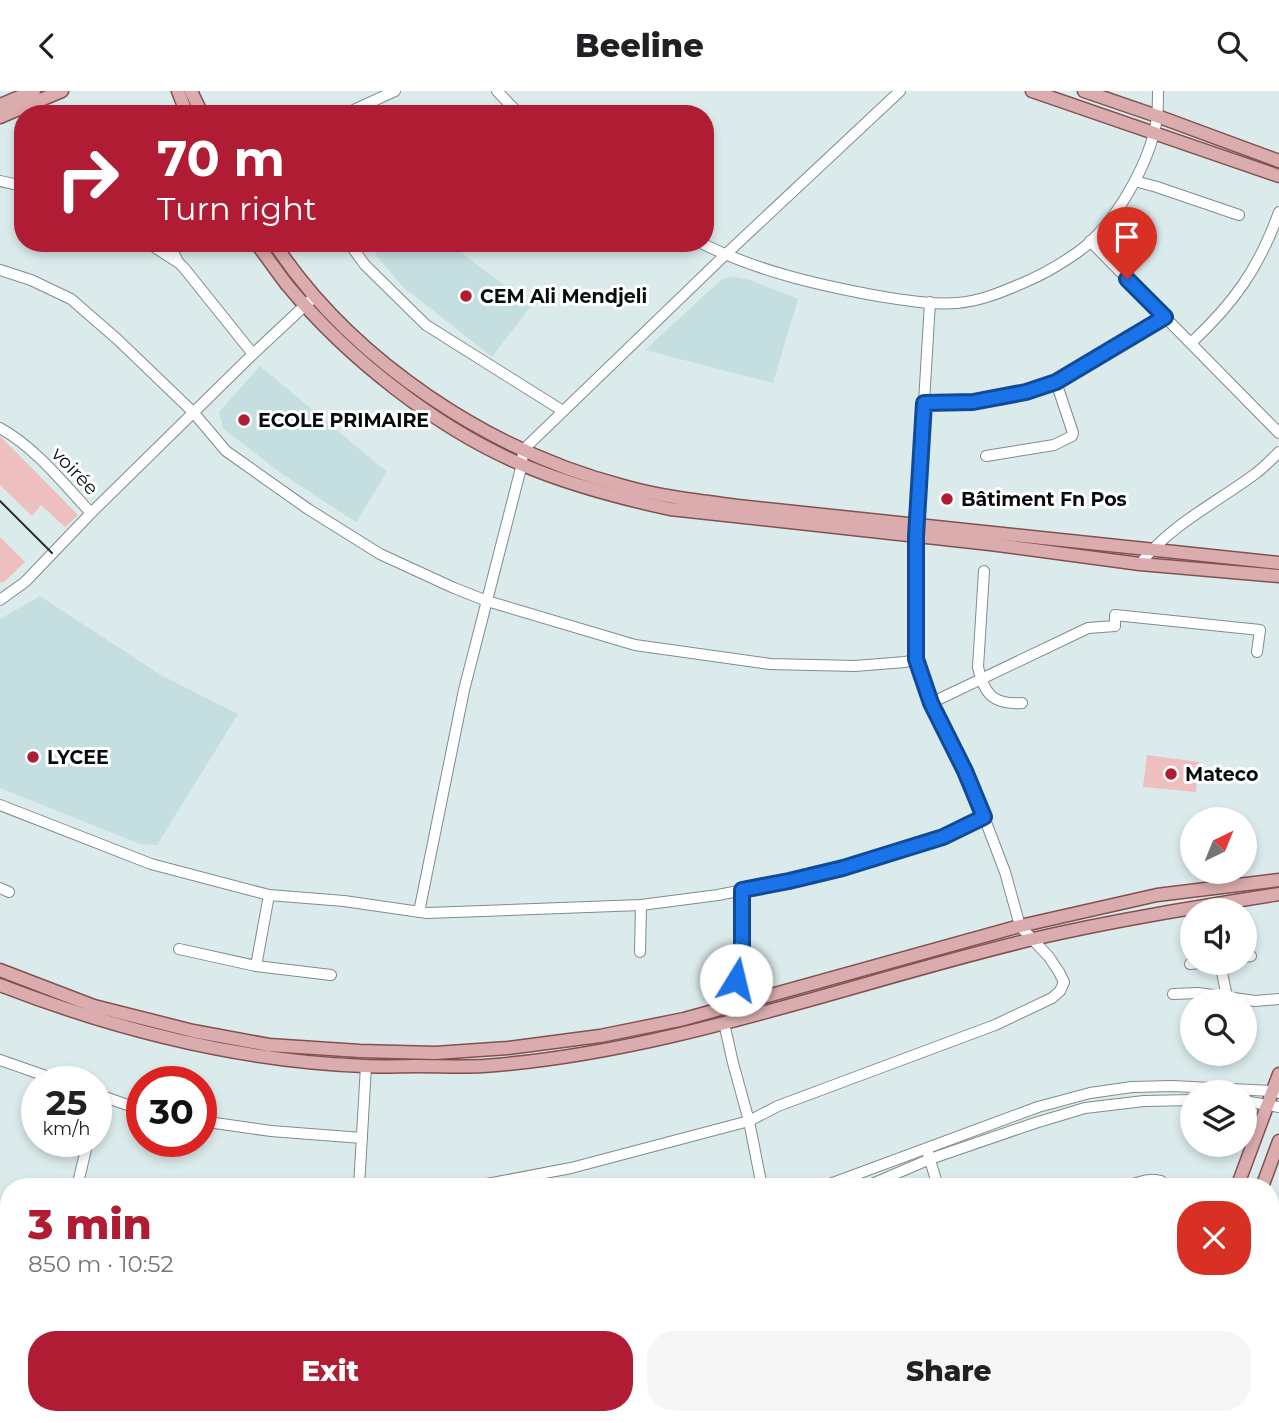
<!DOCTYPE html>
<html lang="en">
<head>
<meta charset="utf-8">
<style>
	body { margin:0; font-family:Montserrat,sans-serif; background:#f6f6f6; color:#202124; height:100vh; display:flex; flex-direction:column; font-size:26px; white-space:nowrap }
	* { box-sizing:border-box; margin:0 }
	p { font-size:23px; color:#757577 }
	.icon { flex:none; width:38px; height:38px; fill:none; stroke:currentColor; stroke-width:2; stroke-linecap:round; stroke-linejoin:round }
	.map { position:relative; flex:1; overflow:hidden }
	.details { position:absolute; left:0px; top:1087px; width:1279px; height:247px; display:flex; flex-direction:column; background:#fff; border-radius:28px 28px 0 0; box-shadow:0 4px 10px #0003 }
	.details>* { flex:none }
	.banner { position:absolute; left:14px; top:14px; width:700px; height:147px; border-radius:28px; box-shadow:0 4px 10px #0003; background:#af1c33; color:#fff; overflow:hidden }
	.needle { width:46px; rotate:43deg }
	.tools { position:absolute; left:1180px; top:716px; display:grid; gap:14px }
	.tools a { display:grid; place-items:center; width:77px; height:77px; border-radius:50%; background:#fff; box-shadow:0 4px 10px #0003; font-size:35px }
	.speed { position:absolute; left:21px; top:975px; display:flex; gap:14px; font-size:35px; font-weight:700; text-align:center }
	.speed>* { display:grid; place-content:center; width:91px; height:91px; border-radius:50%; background:#fff; box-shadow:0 4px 10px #0003; line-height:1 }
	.speed small { font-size:18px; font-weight:400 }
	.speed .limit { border:10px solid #d22; background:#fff; color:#111 }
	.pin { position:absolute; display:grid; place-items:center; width:60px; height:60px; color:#fff; margin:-72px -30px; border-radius:50% 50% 50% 0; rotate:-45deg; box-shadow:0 0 7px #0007 }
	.pin .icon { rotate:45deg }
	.me { position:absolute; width:77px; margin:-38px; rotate:9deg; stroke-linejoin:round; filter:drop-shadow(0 0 5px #0008) }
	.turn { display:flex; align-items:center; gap:24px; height:147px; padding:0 28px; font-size:32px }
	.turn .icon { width:91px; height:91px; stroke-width:2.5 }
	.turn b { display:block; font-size:49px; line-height:60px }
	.round { display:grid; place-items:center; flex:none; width:74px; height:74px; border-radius:28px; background:#f6f6f6 }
	.summary { display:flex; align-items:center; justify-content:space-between; height:119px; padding:0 28px }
	h1 { font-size:42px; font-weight:800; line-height:52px; color:#af1c33 }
	.action { display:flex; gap:14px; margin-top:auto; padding:14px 28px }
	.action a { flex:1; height:80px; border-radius:28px; background:#af1c33; color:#fff; font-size:28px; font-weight:800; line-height:80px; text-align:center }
	.action a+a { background:#f6f6f6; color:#202124 }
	header { display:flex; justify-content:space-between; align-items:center; height:91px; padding:0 28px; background:#fff; font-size:32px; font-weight:800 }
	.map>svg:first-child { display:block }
	.built { fill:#c5dfe1 }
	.green { fill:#edbfbe }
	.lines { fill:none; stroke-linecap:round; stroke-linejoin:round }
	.minor-casing { stroke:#7e8c8d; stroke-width:12 }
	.major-casing { stroke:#815151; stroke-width:15 }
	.minor { stroke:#fff; stroke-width:10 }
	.major { stroke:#dbacad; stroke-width:12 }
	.tram { stroke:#262e2e; stroke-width:2 }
	.route-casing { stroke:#114b97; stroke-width:18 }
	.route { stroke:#1a73e8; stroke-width:12 }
	.poi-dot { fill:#af1c33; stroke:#fff; stroke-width:2.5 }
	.labels { text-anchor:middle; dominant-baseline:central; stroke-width:6; stroke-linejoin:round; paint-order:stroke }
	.poi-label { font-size:19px; font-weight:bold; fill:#070d0d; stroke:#fff; text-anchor:start }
	.street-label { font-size:19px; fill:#070d0d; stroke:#fff }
</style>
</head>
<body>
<header><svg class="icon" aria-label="back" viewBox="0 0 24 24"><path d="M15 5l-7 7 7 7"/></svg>Beeline<svg class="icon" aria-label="search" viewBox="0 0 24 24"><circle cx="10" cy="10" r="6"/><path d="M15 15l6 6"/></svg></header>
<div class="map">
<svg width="1279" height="1332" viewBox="0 0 1279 1332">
	<rect width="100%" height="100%" fill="#dbebec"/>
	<!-- built -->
	<g class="built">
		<path d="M391 152H449L531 215 492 266 402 195 375 163Z"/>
		<path d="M732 185 750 189 798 208 773 292 645 259 721 189Z"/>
		<path d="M260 275 387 381 356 431 279 381 223 337 219 321Z"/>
		<path d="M40 505 159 583 238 623 157 754 140 753 0 697V528Z"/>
	</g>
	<!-- green -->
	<g class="green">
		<path d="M0 345 78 424 65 436 41 414 32 425 0 394Z"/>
		<path d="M0 446 25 471 5 490 0 492Z"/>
		<path d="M1147 664 1199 671 1196 701 1143 696Z"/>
	</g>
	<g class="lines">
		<!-- minor casing -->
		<g class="minor-casing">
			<g id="minor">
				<path d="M497 0 519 23"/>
				<path d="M345 23 395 0"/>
				<path d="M0 90 23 95"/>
				<path d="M1135 90 1157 96 1239 124"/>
				<path d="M1090 150 1279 342"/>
				<path d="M148 152 179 172 184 177 253 263"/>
				<path d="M169 152 178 171"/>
				<path d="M349 152 365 174 426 234 563 320"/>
				<path d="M701 152C757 180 818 194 878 205 904 209 931 214 957 212 981 210 1002 201 1023 192 1042 184 1061 173 1078 161 1115 134 1151 71 1157 26 1158 18 1158 9 1158 0"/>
				<path d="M0 179 31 189 71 208 117 248 193 321 226 360 308 418 380 463 454 497 487 510 635 554 770 573 855 575 905 571 916 568"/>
				<path d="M1191 252C1234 212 1259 177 1279 121"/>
				<path d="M924 312 973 311 1026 301 1056 291 1165 226"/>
				<path d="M0 337C36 357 63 392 91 422L25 491 0 509"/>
				<path d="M986 365 1054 354 1072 345 1073 342 1056 291"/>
				<path d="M91 422 253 263 315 205"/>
				<path d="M1140 473C1170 434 1216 412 1255 383 1263 377 1271 369 1279 361"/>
				<path d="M984 480 978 576C984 603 993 614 1022 612"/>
				<path d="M931 612 1088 537 1115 535V524L1260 539 1257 561"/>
				<path d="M0 714 151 773 269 804 344 810 427 822 641 814 718 804 789 790 843 777 943 745 984 726 965 680 931 612 916 568V445L930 211"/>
				<path d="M0 797 9 801"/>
				<path d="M742 799V857L736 889 742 912"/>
				<path d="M419 821 464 599 522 373 523 359 725 164 900 0"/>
				<path d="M179 858 256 875 331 884"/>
				<path d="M640 861 641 814"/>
				<path d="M1244 866 1251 865"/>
				<path d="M1220 872 1227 906"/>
				<path d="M1190 873 1200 872"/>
				<path d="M256 875 269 804"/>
				<path d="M1173 903 1198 902 1255 910 1279 908"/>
				<path d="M724 932 733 972 749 1030 762 1096"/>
				<path d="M0 969 60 990"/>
				<path d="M96 1003 142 1019"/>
				<path d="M1244 1010 1279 1016"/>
				<path d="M96 1018 100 1005"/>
				<path d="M201 1030 271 1040 362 1047"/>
				<path d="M928 1062 938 1096"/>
				<path d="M77 1096 88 1050"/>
				<path d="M359 1096 366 975"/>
				<path d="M471 1096 571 1077 749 1030 778 1015 995 934 1052 907 1060 900 1064 891 1059 881 1049 866 1020 835 1005 781 984 726"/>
				<path d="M822 1096 1038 1016 1090 1002 1132 996 1172 995 1272 1000 1279 1002"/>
				<path d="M865 1096 930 1068 1035 1032 1085 1017 1144 1010 1192 1009"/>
				<path d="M1125 1096C1137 1092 1149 1086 1161 1090L1163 1096"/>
				<path d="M0 1121 9 1123"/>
				<path d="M0 1235H9"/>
				<path d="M0 1252H9"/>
				<path d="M1270 1268 1279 1270"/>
				<path d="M598 1325 599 1332"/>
				<path d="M826 1325 828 1332"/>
				<path d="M36 1332 37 1325"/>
				<path d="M353 1332V1325"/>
				<path d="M695 1332 723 1325"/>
				<path d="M952 1332 978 1325"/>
				<path d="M1077 1332 1081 1325"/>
			</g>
		</g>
		<!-- major casing -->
		<g class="major-casing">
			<g id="major">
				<path d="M178 0 187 23"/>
				<path d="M191 0 202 23"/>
				<path d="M1032 0 1279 85"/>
				<path d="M1084 0 1157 25 1279 70"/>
				<path d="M0 14 34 0"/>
				<path d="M0 26 62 0"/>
				<path d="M256 152C267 166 277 181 288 195 348 267 436 337 523 374 570 394 620 407 670 418L990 453 1140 473 1279 485"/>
				<path d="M274 152C352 270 490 361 627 396 663 406 700 410 738 415L1279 472"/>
				<path d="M0 879 94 915 193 940 269 954 360 960 435 962 508 957 600 945 684 928 1020 835 1157 804 1279 789"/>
				<path d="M0 894C116 939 239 970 364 975 382 976 399 975 417 975 439 975 461 976 483 975 669 962 852 891 1033 848 1114 829 1197 816 1279 803"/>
				<path d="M1237 1096 1279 983"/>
				<path d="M1262 1096 1279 1050"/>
				<path d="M1155 1332 1158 1325"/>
				<path d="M1178 1332 1181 1325"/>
			</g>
		</g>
		<!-- minor -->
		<use href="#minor" class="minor"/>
		<!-- major -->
		<use href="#major" class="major"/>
		<!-- tram -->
		<path class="tram" d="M0 410 52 462"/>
	</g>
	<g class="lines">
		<!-- route casing -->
		<g class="route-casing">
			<path id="route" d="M736 889 742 857V799L789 790 843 777 943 746 984 726 965 680 931 612 916 568V445L924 312 973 311 1026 301 1056 291 1165 226 1127 188"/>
		</g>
		<!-- route -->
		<use href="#route" class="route"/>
	</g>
	<!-- markers -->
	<g class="poi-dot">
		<circle cx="466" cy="205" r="7"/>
		<circle cx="244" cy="329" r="7"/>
		<circle cx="947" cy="408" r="7"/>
		<circle cx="33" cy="666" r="7"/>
		<circle cx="1171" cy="683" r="7"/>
	</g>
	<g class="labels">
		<!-- poi labels -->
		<g class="poi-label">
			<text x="480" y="205">CEM Ali Mendjeli</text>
			<text x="258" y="329">ECOLE PRIMAIRE</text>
			<text x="961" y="408">Bâtiment Fn Pos</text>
			<text x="47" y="666">LYCEE</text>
			<text x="1185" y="683">Mateco</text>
		</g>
		<!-- street labels -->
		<g class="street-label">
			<text transform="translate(75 380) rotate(46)">voirée</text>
		</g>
	</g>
</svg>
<div class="tools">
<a><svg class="needle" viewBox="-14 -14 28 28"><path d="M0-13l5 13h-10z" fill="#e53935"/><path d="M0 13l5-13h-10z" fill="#757577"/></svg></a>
<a><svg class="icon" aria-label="sound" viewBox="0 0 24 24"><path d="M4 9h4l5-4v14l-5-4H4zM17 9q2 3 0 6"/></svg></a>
<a><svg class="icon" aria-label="search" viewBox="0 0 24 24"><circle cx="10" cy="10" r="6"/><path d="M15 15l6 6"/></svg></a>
<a><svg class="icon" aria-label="layers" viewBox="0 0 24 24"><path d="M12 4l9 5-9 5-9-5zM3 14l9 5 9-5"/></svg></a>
</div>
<div class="speed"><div>25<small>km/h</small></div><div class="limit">30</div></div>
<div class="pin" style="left:1127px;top:188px;background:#d93025"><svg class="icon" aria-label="arrive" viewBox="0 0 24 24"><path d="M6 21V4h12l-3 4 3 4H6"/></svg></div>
<svg class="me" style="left:736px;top:889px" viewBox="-20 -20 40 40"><circle r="19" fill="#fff"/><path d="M0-13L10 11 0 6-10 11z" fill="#1a73e8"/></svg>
<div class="banner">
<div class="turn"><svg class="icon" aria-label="right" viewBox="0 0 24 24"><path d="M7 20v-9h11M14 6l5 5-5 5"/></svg><div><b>70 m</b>Turn right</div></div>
</div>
<section class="details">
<div class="summary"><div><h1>3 min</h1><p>850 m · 10:52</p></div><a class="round" style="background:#d93025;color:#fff"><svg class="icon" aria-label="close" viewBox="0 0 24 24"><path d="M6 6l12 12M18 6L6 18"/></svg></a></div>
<div class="action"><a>Exit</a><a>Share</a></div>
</section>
</div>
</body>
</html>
